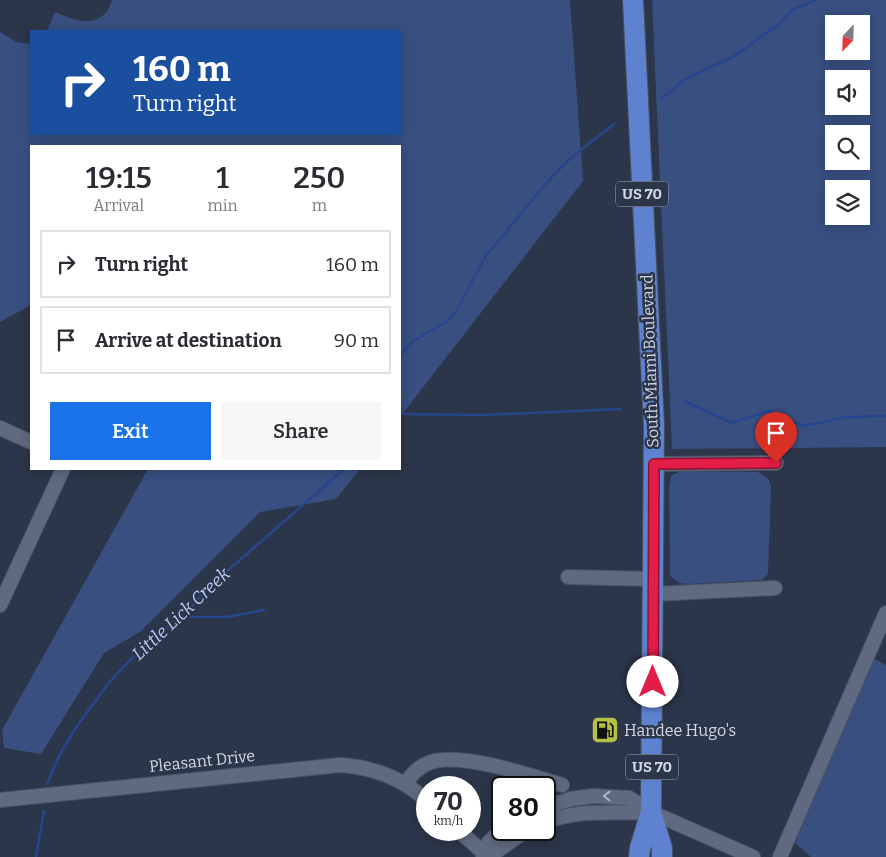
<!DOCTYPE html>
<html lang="en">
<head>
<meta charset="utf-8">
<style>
	body { margin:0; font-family:Bitter,serif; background:#f7f7f7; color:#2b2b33; height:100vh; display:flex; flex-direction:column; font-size:19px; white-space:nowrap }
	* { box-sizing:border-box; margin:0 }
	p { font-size:16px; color:#7c7c81 }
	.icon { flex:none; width:28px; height:28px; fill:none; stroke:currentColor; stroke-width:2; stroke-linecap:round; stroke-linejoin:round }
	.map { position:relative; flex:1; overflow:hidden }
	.panel { position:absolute; left:30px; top:145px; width:371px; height:325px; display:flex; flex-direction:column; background:#fff; border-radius:0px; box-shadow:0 2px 12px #0003 }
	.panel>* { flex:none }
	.banner { position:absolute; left:30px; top:30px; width:371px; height:105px; border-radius:0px; box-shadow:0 2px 12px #0003; background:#1a4fa0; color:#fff; overflow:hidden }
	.needle { width:32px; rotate:203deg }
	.buttons { position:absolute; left:825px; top:15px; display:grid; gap:10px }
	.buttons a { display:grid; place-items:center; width:45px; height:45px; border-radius:0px; background:#fff; box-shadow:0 2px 12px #0003; font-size:25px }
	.speed { position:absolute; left:416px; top:776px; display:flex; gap:10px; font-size:25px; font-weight:700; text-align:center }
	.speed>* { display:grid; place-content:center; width:65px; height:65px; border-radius:50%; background:#fff; box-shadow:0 2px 12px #0003; line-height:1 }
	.speed small { font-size:12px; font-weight:400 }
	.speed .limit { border:2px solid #111; border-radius:8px; background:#fff; color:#111 }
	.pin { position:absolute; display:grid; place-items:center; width:42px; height:42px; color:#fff; margin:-51px -21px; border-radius:50% 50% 50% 0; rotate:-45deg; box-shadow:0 0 5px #0007 }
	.pin .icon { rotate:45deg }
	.me { position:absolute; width:55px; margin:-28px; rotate:0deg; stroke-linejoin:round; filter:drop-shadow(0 0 4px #0008) }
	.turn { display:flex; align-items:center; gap:18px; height:105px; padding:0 20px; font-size:22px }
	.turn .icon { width:65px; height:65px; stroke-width:2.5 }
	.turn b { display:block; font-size:35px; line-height:42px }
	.eta { display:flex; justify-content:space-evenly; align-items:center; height:85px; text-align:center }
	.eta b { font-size:30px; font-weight:600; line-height:35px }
	.button { display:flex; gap:10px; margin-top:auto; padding:10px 20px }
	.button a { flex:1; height:58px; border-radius:0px; background:#1a73e8; color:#fff; font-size:20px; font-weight:600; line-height:58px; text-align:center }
	.button a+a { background:#f7f7f7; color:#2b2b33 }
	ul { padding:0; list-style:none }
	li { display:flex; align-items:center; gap:15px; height:68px; margin:0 10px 8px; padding:0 10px; border:2px solid #e1e1e2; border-radius:0px }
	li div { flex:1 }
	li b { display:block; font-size:19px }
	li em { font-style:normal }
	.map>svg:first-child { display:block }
	.green { fill:#384f80; fill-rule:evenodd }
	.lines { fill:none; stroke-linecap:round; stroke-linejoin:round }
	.stream { stroke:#27468e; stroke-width:2.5 }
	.minor-casing { stroke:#4a5162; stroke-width:16 }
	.highway-casing { stroke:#4a5162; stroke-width:22 }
	.minor { stroke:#5f6a80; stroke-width:14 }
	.highway { stroke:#5e82cf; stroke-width:20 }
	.oneway { stroke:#afb6c6 }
	.route-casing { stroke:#92132f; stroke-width:12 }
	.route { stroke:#e11d48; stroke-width:9 }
	.labels { text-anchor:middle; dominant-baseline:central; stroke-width:5; stroke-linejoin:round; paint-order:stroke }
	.shield { fill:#2c364a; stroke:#a0a7b6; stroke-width:1 }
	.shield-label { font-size:15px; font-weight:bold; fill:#d1d7e4 }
	.street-label { font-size:16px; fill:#d1d7e4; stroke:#2c364a }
	.poi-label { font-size:16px; fill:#d1d7e4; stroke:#2c364a; text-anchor:start }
	.water-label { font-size:18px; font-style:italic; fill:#b5c9f3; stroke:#2c364a }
</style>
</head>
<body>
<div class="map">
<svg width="886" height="857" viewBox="0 0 886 857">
	<rect width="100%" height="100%" fill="#2c364a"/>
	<!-- green -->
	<g class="green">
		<path d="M112 0H570L583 181 400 417V146H31V305L0 322V32L16 42 31 44V134H400V31H47L55 12C77 22 103 30 112 0Z"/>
		<path d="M652 0H886V447L672 449ZM834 24H861V51H834ZM834 79H861V106H834ZM834 134H861V161H834ZM834 189H861V216H834Z"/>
		<path d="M148 469H360L336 499 260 512 140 632 104 653 41 754 4 748 2 730Z"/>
		<path d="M681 471 758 472 768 478 771 487 768 574 762 580 689 584 679 583 670 576 669 488 671 476Z"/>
		<path d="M873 658 886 665V857H811L795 843 813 794Z"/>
	</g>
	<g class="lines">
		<!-- stream -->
		<g class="stream">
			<path d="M661 99 684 80 736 55 779 24 792 10 816 0"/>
			<path d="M400 355 413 341 448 321 457 310 485 257 547 182 573 156 614 124"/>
			<path d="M684 401 732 423 768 411 803 426 847 417 886 416"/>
			<path d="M400 414 483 415 621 409"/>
			<path d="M184 617H227L264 610"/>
			<path d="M47 784 60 754 77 726 108 684 127 663 162 631 183 617 209 587 344 469"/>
			<path d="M36 857 44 811"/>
		</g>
		<!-- minor casing -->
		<g class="minor-casing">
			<g id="minor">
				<path d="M0 428 31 442"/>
				<path d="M654 464 776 463"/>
				<path d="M568 577 654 579"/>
				<path d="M654 594 775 588"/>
				<path d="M0 605 63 469"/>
				<path d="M405 784C412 774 419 766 431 762 461 752 532 776 562 785"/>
				<path d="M0 800 340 765C373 767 404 779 428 802"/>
				<path d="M545 807 571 799 593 796 629 798 651 812 753 857"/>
				<path d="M545 822C583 808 613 814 651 812"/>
				<path d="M458 830 485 854"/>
				<path d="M485 854 497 851 527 830"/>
				<path d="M483 857 489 842 502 829"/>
				<path d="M780 857 886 613"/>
			</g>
		</g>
		<!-- highway casing -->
		<g class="highway-casing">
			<g id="highway">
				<path d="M633 0 654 426 651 812 662 848V857"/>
				<path d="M639 857 640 848 651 812"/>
			</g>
		</g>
		<!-- minor -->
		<use href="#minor" class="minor"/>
		<!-- highway -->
		<use href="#highway" class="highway"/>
	</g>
	<!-- one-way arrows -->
	<defs><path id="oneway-chevron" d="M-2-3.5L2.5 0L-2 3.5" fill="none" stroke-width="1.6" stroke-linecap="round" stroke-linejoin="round" transform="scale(1.25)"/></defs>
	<use class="oneway" href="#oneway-chevron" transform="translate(607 796) rotate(-179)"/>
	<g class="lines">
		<!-- route casing -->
		<g class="route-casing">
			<path id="route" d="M653 682 654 464 776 463"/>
		</g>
		<!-- route -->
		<use href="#route" class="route"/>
	</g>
	<!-- icons -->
	<defs>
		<g id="fuel-square" transform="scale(1.4375)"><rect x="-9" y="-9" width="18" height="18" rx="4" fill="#b6c148" stroke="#2c364a"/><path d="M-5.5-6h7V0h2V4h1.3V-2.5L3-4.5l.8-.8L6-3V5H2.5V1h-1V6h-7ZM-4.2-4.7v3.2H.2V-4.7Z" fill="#111"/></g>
	</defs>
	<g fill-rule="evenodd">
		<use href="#fuel-square" x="605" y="730"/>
	</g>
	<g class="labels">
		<!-- shield labels -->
		<g class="shield">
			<rect x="616" y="181.5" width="52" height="25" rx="4"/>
			<rect x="626" y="754.5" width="52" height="25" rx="4"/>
		</g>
		<g class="shield-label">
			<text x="642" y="194">US 70</text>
			<text x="652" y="767">US 70</text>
		</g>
		<!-- street labels -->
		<g class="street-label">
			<text transform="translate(650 361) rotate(-92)">South Miami Boulevard</text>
			<text transform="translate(202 761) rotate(-6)">Pleasant Drive</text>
		</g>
		<!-- poi labels -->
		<g class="poi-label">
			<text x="624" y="730">Handee Hugo's</text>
		</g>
		<!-- water labels -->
		<g class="water-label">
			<text transform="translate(181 614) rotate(-43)">Little Lick Creek</text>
		</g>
	</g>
</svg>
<div class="buttons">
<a><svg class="needle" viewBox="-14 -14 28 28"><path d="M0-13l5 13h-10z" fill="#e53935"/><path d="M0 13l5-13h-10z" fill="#7c7c81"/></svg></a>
<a><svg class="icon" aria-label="sound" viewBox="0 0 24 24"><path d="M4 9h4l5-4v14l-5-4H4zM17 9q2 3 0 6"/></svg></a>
<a><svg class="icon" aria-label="search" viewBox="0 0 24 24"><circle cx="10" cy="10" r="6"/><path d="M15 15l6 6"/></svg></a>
<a><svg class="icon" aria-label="layers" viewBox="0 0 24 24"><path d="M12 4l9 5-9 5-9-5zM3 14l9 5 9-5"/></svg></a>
</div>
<div class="speed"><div>70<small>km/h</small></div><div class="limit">80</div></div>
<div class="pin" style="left:776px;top:463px;background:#d93025"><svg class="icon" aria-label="arrive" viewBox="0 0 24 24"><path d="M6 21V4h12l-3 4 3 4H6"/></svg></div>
<svg class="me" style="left:653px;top:682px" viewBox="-20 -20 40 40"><circle r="19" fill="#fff"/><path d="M0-13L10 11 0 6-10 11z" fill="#e11d48"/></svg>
<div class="banner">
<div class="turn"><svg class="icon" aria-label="right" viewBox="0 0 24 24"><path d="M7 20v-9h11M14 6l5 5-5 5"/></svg><div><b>160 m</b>Turn right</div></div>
</div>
<section class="panel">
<div class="eta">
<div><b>19:15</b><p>Arrival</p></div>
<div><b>1</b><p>min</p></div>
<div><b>250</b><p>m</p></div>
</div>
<ul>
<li><svg class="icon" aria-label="right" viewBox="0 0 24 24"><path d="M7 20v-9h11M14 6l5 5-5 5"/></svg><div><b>Turn right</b></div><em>160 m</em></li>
<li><svg class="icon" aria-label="arrive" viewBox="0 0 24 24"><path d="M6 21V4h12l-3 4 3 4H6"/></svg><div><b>Arrive at destination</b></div><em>90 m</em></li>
</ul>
<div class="button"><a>Exit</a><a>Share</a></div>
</section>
</div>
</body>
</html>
